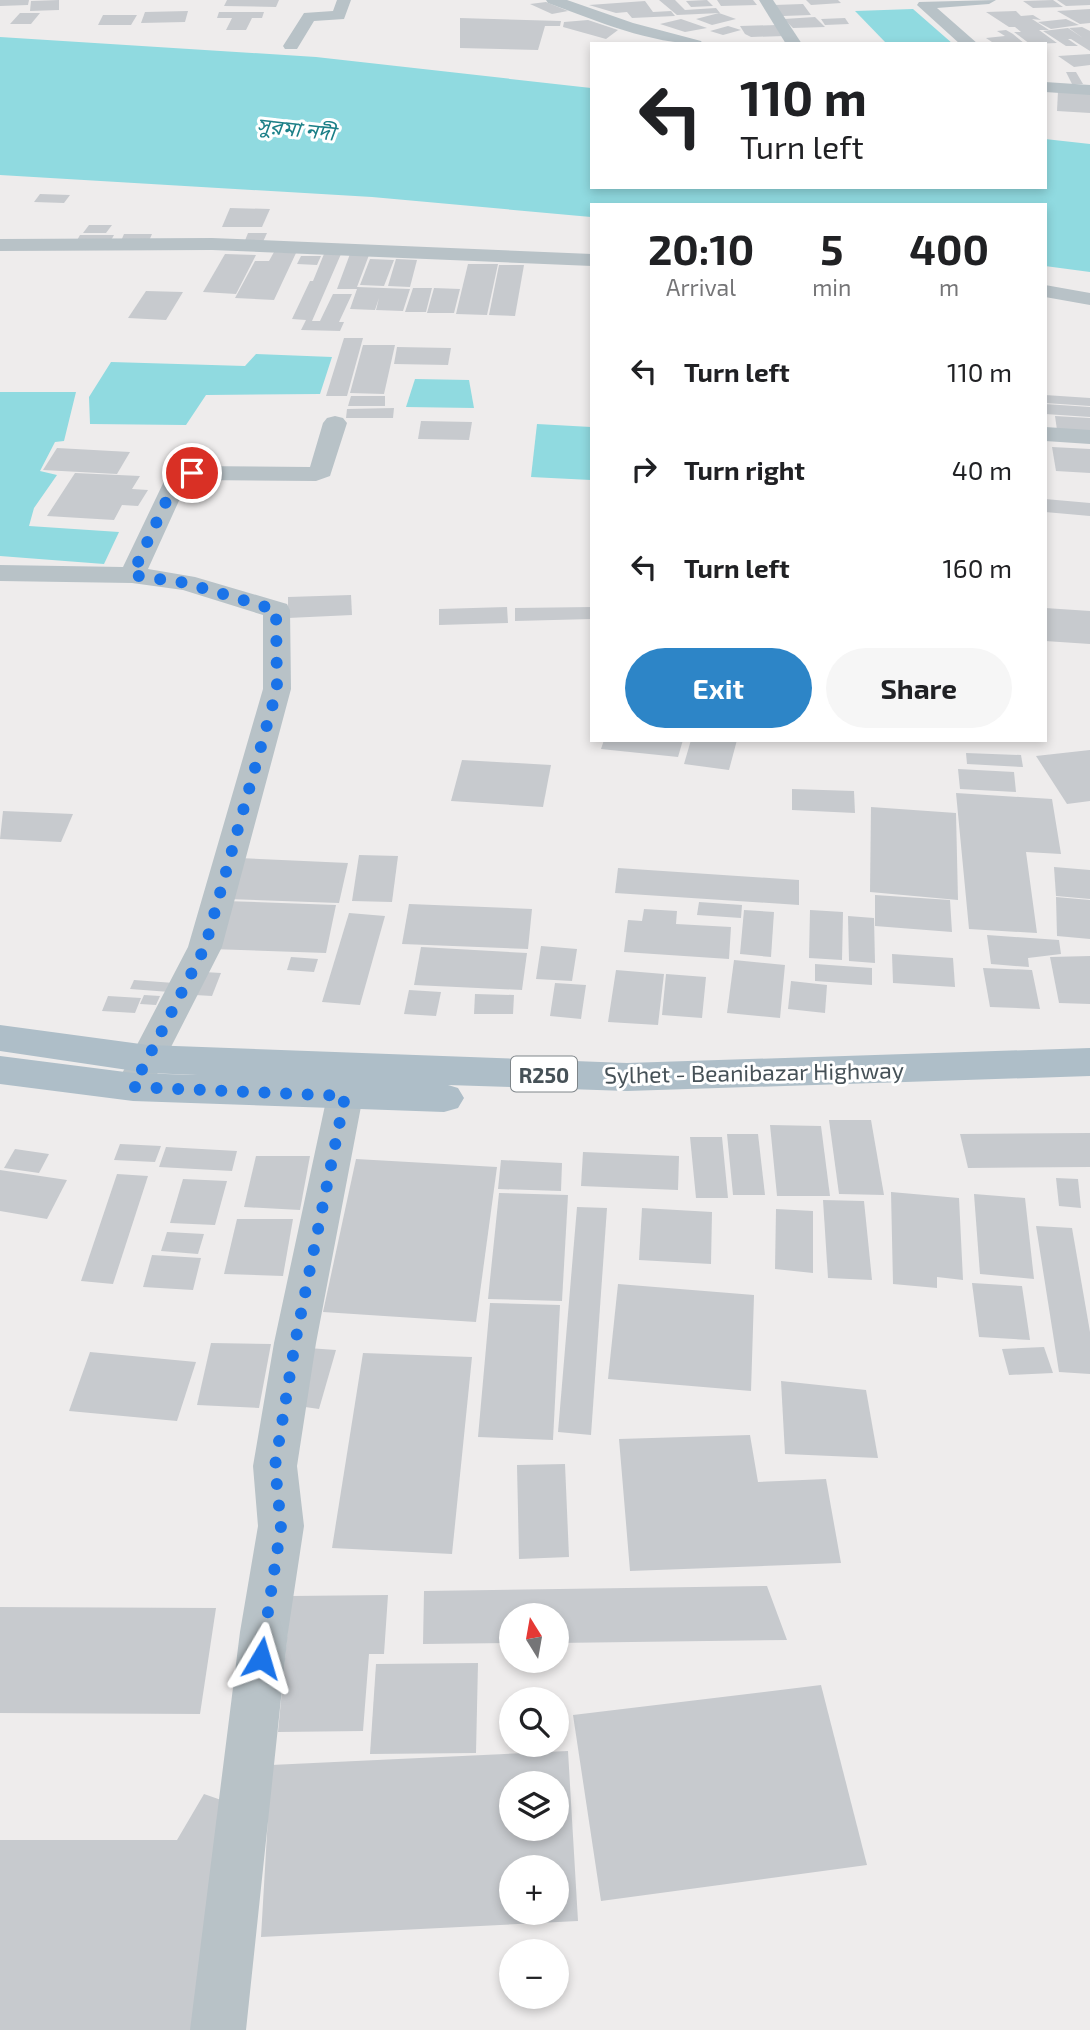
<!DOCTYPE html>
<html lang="en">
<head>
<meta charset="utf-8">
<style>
	body { margin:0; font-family:"Exo 2","Noto Sans Bengali",sans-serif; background:#f6f6f6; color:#202124; height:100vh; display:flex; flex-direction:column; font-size:26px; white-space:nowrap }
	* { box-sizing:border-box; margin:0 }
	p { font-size:23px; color:#757577 }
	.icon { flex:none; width:38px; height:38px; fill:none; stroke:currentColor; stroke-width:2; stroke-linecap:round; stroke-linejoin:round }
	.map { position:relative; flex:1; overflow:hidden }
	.details { position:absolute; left:590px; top:203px; width:457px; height:539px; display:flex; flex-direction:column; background:#fff; border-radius:0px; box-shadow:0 4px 10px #0003 }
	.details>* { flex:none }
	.guide { position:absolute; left:590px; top:42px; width:457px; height:147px; border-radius:0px; box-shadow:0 4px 10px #0003; background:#fff; color:#202124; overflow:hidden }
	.needle { width:46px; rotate:349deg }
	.buttons { position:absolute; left:499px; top:1603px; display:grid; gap:14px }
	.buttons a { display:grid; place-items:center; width:70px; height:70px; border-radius:50%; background:#fff; box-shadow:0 4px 10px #0003; font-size:35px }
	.pin { position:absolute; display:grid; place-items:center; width:60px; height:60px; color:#fff; margin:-30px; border:4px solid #fff; border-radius:50%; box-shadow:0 2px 7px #0007 }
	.me { position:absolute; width:77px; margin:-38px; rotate:7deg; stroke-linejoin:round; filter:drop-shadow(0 0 5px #0008) }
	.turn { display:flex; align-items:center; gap:24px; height:147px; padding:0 35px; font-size:32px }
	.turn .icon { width:91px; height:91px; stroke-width:2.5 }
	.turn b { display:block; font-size:49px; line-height:60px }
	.eta { display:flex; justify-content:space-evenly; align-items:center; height:119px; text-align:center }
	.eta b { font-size:42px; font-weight:700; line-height:49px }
	.cta { display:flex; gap:14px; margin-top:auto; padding:14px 35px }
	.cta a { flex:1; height:80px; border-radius:42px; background:#2d85c7; color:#fff; font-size:28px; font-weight:700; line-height:80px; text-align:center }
	.cta a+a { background:#f6f6f6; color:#202124 }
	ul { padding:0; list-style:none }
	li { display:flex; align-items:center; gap:21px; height:98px; padding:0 35px }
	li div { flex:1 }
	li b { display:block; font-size:26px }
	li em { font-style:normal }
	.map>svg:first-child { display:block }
	.water { fill:#90dae0 }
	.building { fill:#c7cace; fill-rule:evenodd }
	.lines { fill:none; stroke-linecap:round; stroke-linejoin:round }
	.minor { fill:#b8c2c7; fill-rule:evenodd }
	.primary { fill:#aebec8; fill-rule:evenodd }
	.route { stroke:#1a73e8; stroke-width:12; stroke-dasharray:0 21.6 }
	.labels { text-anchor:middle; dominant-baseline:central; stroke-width:6; stroke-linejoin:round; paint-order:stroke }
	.far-water-label { font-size:21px; font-style:italic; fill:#1b7f87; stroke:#fff }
	.shield { fill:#fff; stroke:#7e8589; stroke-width:2 }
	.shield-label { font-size:21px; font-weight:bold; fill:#465157 }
	.street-label { font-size:23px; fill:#465157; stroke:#fff }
</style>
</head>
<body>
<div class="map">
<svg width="1090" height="2030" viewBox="0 0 1090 2030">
	<rect width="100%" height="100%" fill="#eeecec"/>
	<!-- water -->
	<g class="water">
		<path d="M913 9 953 44H887L855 11Z"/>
		<path d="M0 37 316 57 591 88 592 187H1045V139L1090 144V272L1045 266V205H592L591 217 372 197 0 175Z"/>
		<path d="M256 354 332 357 320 394 206 395 186 425 90 424 89 397 111 362 245 366Z"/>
		<path d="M415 379 469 380 474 408 406 407Z"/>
		<path d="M0 392H76L64 441 55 442 40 471 57 475 34 508 29 526 119 532 104 564 0 556Z"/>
		<path d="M537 424 591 427V480L531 477Z"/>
	</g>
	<!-- building -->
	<g class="building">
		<path d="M0 0H29L28 5 0 6Z"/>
		<path d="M59 0V10L30 11 31 1Z"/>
		<path d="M227 0H279L276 7 224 6Z"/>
		<path d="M659 0H675L685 10 716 8 720 13 677 15Z"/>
		<path d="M707 0 713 6 691 7 686 1Z"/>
		<path d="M717 0H753L757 5 721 6Z"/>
		<path d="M806 0H838L841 3 811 5Z"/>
		<path d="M1053 0 1063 7 1033 8 1023 1Z"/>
		<path d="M1057 0H1090V5L1066 6Z"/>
		<path d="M645 1 653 12 671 11 675 16 632 18 627 12 616 13 589 5Z"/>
		<path d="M546 2 568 11 552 14 530 4Z"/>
		<path d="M803 4 811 15 783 16 774 5Z"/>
		<path d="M1090 9V23L1080 24 1057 11Z"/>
		<path d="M188 11 185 22 141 23 145 12Z"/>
		<path d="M1016 11 1021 16 1033 15 1041 20 1032 19 1049 30H1039L1057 43 1030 44 1014 32H1021L1015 27H1009L986 12Z"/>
		<path d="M219 12H264L262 18H252L246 30H226L232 18H217Z"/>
		<path d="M20 13H40L31 24H10Z"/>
		<path d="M719 13 736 19 712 25 696 19Z"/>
		<path d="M103 15H137L131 25H98Z"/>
		<path d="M815 17 825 27 793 28 784 19Z"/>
		<path d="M460 18 561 21 560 26H545L538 50 460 48Z"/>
		<path d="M845 18 849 24 825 25 821 19Z"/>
		<path d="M681 19 707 28 685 32 660 24Z"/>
		<path d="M1066 19 1079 25 1051 29 1038 22Z"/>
		<path d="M588 20 618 30 606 39 563 27 564 22Z"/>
		<path d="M777 25 785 36 751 37 745 34 740 26Z"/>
		<path d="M728 26 741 30 723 35 710 31Z"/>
		<path d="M1082 27 1090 31V51L1071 39H1068L1078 46H1066L1043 31 1068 28 1083 38 1069 28Z"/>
		<path d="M1006 30 1013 34 1025 44H995L986 38 1005 36 997 31Z"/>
		<path d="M1090 54V65L1074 67 1058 56Z"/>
		<path d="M1066 72H1076L1083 84H1072Z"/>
		<path d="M1058 91 1090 93V113L1057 111Z"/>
		<path d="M40 194 70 195 64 203 34 202Z"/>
		<path d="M230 208 270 209 262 227H222Z"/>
		<path d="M89 225H112L106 233H83Z"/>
		<path d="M248 233H267L262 244 244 243Z"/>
		<path d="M124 234H152L149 241H121Z"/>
		<path d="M80 235H114L110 242H76Z"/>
		<path d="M274 252 296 253 274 300 235 298 255 261H269Z"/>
		<path d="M225 254 256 255 236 294 203 292Z"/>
		<path d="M324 254H341L312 321H320L333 294H352L339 322H344L340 331 301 330 306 320 292 319 310 281H313Z"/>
		<path d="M350 254 369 255 357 287 410 289 403 311 376 310 379 298 375 310 350 309 357 289H337Z"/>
		<path d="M301 256H321L317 265 297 264Z"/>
		<path d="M370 259 394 260 384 286 360 285Z"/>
		<path d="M396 259 417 260 410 287 388 286Z"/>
		<path d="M468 264H498L487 315 456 314Z"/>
		<path d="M499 265H524L515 316 489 315Z"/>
		<path d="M413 288H432L426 312H405Z"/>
		<path d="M434 288 460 289 454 313H427Z"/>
		<path d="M146 291 183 292 166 320 128 318Z"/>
		<path d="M344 338H363L347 396H326Z"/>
		<path d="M363 345H395L384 394 350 393Z"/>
		<path d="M397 347 451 348 448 365 394 364Z"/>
		<path d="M1045 395 1090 398V406L1045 403Z"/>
		<path d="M351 396H385V406H348Z"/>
		<path d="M1045 404 1090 407V417L1045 414Z"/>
		<path d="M394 408 393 418H346L347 409Z"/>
		<path d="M1055 416 1090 418V432L1057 430Z"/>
		<path d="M421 421 472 422 469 440 418 439Z"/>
		<path d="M1052 447 1090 449V473L1056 471Z"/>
		<path d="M57 448 130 452 117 474 43 470Z"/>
		<path d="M75 473 140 476 132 489 148 490 138 506 122 505 114 520 47 516Z"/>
		<path d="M1045 499 1090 503V516L1045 512Z"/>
		<path d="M351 595 352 615 288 618V597Z"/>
		<path d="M507 607 508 623 439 625V609Z"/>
		<path d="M592 607V619L515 621V608Z"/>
		<path d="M1045 608 1090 611V644L1045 641Z"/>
		<path d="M604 740H683L678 757 601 749Z"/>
		<path d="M691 740H737L729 770 684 764Z"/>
		<path d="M1090 750V801L1067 804 1036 756Z"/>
		<path d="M966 753 1021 755 1023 767 967 764Z"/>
		<path d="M462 760 551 765 543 807 451 801Z"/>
		<path d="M958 769 1014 772 1016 792 960 789Z"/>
		<path d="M792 789 854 791 855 813 792 810Z"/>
		<path d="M956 793 1052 799 1061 854 1026 852 1037 933 969 929Z"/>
		<path d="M871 807 956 813 958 900 870 892Z"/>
		<path d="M3 811 73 814 61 842 0 839Z"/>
		<path d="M359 855 398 856 392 902 352 901Z"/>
		<path d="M239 858 348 863 339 903 227 899Z"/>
		<path d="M1054 867 1090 870V899L1056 896Z"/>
		<path d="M618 868 799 880V905L615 893Z"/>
		<path d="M875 895 950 900 952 932 875 926Z"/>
		<path d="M1056 897 1090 900V939L1057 936Z"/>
		<path d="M225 901 336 905 326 953 211 949Z"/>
		<path d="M699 902 742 905 741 918 697 915Z"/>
		<path d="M409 904 532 909 528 949 402 944Z"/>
		<path d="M644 909 677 911 676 924 731 927 729 959 624 952 628 920 642 921Z"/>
		<path d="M744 910 774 912 771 957 740 954Z"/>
		<path d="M810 910 843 912 842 960 809 958Z"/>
		<path d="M349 913 385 916 360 1005 322 1002Z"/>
		<path d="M848 916 874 918 875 963 849 961Z"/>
		<path d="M987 935 1059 940 1061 954 1028 958 1029 967 991 964Z"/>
		<path d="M541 946 577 949 572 981 536 979Z"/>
		<path d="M421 947 527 953 522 990 414 985Z"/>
		<path d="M892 954 953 958 955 987 893 983Z"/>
		<path d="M1090 956V1004L1059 1003 1050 957Z"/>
		<path d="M291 957 318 959 314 972 287 970Z"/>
		<path d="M734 960 785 965 780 1018 727 1013Z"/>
		<path d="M815 964 872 968V985L815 981Z"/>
		<path d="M983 968 1032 970 1040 1009 990 1007Z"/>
		<path d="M616 970 664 974 658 1025 608 1022Z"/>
		<path d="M204 972 221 973 212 996 195 995Z"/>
		<path d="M666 974 706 977 702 1018 662 1015Z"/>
		<path d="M134 980 174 983 170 992 130 989Z"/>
		<path d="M791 981 827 985 825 1013 788 1009Z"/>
		<path d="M555 983 586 985 581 1019 550 1016Z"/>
		<path d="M409 990 441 992 436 1016 404 1014Z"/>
		<path d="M475 994 514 995 513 1014H474Z"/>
		<path d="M144 995 160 996 156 1005 140 1004Z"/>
		<path d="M108 996 141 998 135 1013 102 1011Z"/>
		<path d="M829 1120H871L884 1195 839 1194Z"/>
		<path d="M770 1125 821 1126 830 1196H777Z"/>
		<path d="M1090 1133V1167L968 1168 960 1134Z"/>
		<path d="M727 1134H758L765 1195H733Z"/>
		<path d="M690 1137H722L728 1198H696Z"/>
		<path d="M120 1144 161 1146 155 1162 114 1160Z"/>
		<path d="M166 1147 237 1151 232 1171 159 1167Z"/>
		<path d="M15 1149 49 1154 39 1173 4 1168Z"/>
		<path d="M583 1152 679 1156 678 1190 581 1186Z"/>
		<path d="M256 1156H310L300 1210 244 1207Z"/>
		<path d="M356 1159 497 1167 476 1322 323 1312Z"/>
		<path d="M501 1160 562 1163 561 1191 498 1189Z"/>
		<path d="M0 1170 67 1180 47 1219 0 1211Z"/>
		<path d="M117 1174 148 1176 113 1284 81 1281Z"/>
		<path d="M1056 1178 1078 1179 1081 1208 1059 1206Z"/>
		<path d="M183 1179 227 1181 215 1225 170 1223Z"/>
		<path d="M891 1192 959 1198 963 1280 937 1277V1288L893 1284Z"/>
		<path d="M499 1193 568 1195 562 1301 488 1299Z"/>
		<path d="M974 1194 1025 1198 1034 1279 980 1274Z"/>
		<path d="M823 1200 864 1201 872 1280 828 1278Z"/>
		<path d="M577 1207 607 1208 591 1435 558 1432Z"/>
		<path d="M642 1208 712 1212 711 1264 639 1260Z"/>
		<path d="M776 1209 813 1211V1273L775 1269Z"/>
		<path d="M237 1219H293L283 1276 224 1274Z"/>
		<path d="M1036 1226 1072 1228 1090 1332V1374L1059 1372Z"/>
		<path d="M167 1232 204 1234 198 1254 161 1251Z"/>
		<path d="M152 1255 201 1258 193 1290 143 1287Z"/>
		<path d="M972 1283 1022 1286 1030 1340 979 1337Z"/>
		<path d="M618 1284 754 1295 751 1391 608 1379Z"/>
		<path d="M490 1303 560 1305 553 1440 478 1437Z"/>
		<path d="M211 1343 271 1344 259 1408 197 1405Z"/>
		<path d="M1044 1347 1053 1373 1009 1375 1002 1349Z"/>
		<path d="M308 1348 336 1350 319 1409 291 1405Z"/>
		<path d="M90 1352 196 1362 177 1421 69 1411Z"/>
		<path d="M363 1353 472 1357 452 1554 332 1548Z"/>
		<path d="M781 1381 866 1390 878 1458 785 1454Z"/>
		<path d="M750 1435 758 1482 826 1479 841 1563 630 1571 619 1439Z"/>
		<path d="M565 1464 569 1557 519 1559 517 1465Z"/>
		<path d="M767 1586 787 1640 556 1643V1615H511V1643L423 1644 424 1591Z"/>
		<path d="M388 1595 384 1654H369L363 1731 278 1732 291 1596Z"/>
		<path d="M0 1607 216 1608 200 1714 0 1713Z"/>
		<path d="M478 1663 476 1753 370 1754 376 1664Z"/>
		<path d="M821 1685 867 1865 601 1901 573 1715Z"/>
		<path d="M568 1751 578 1921 261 1937 271 1765ZM511 1783H556V1829H511ZM511 1867H556V1913H511Z"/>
		<path d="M204 1794 224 1801 191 2030H0V1840H177Z"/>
	</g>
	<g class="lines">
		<!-- minor -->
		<g class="minor">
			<path d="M337 0H351L344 19 314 21 297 49H285L283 46 304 13 333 11Z"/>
			<path d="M546 0H567L633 23 701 41 703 44C649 44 598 21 548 3Z"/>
			<path d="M759 0H773L802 44H786Z"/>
			<path d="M996 0 989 4 937 8 978 44H960L917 5 919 2Z"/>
			<path d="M1045 82 1090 85V95L1045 92Z"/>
			<path d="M212 238 592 254V266L212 250 0 251V239Z"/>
			<path d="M1045 285 1090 293V305L1045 297Z"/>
			<path d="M335 416 343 418 347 423 330 476 316 481 194 480 187 483 148 569 195 577 287 604 290 610 291 689 222 947 146 1096 133 1100 120 1096 115 1087 188 947 263 689V615L183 590 132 583 0 581V565L123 567 168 473 192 466 310 467 323 423 327 418Z"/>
			<path d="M1045 427 1090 430V444L1045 441Z"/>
			<path d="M345 1083 358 1087 363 1096 316 1343 297 1466 304 1526 288 1632 246 2030H190L240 1632 258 1526 253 1466 274 1343 327 1096 332 1087Z"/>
		</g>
		<!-- primary -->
		<path class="primary" d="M0 1025 148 1045 627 1063 1090 1048V1076L627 1091 448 1085 458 1088 464 1098 458 1108 444 1112 133 1101 0 1084V1056L133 1073 197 1075 148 1073 0 1051Z"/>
	</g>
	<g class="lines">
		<!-- route -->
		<path class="route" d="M192 473 177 478 132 575 186 583 276 610 277 689 205 947 133 1087 345 1096 295 1343 275 1466 281 1526 261 1658"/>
	</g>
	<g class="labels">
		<!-- far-water labels -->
		<g class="far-water-label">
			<text transform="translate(296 128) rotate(6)">সুরমা নদী</text>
		</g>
		<!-- shield labels -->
		<rect class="shield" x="511" y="1056.5" width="66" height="35" rx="5"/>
		<g class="shield-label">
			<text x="544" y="1074">R250</text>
		</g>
		<!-- street labels -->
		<g class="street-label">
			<text transform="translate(754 1072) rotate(-1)">Sylhet - Beanibazar Highway</text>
		</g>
	</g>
</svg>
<div class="buttons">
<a><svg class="needle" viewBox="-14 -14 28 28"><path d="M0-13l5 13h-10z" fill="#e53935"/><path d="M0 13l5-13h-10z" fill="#757577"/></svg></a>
<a><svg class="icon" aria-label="search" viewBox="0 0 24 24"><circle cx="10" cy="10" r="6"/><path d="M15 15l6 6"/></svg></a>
<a><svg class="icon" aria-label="layers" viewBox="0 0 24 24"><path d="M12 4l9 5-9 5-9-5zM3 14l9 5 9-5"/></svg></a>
<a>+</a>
<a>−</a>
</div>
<div class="pin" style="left:192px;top:473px;background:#d93025"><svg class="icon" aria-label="arrive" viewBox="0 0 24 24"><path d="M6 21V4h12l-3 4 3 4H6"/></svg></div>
<svg class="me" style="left:261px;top:1658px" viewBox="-20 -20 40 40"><path d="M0-17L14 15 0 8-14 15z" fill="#1a73e8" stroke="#fff" stroke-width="4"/></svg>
<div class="guide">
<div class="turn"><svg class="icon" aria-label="left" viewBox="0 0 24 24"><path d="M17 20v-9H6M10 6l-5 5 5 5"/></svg><div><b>110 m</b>Turn left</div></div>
</div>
<section class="details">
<div class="eta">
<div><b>20:10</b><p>Arrival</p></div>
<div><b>5</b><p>min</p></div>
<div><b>400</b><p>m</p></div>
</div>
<ul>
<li><svg class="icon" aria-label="left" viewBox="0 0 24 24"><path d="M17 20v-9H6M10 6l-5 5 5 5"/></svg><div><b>Turn left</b></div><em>110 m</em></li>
<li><svg class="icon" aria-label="right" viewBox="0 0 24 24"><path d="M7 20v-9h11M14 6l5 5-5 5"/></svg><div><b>Turn right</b></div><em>40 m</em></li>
<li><svg class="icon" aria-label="left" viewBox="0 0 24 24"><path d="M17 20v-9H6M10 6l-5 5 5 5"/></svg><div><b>Turn left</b></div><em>160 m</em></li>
</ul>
<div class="cta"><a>Exit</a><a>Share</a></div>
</section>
</div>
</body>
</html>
